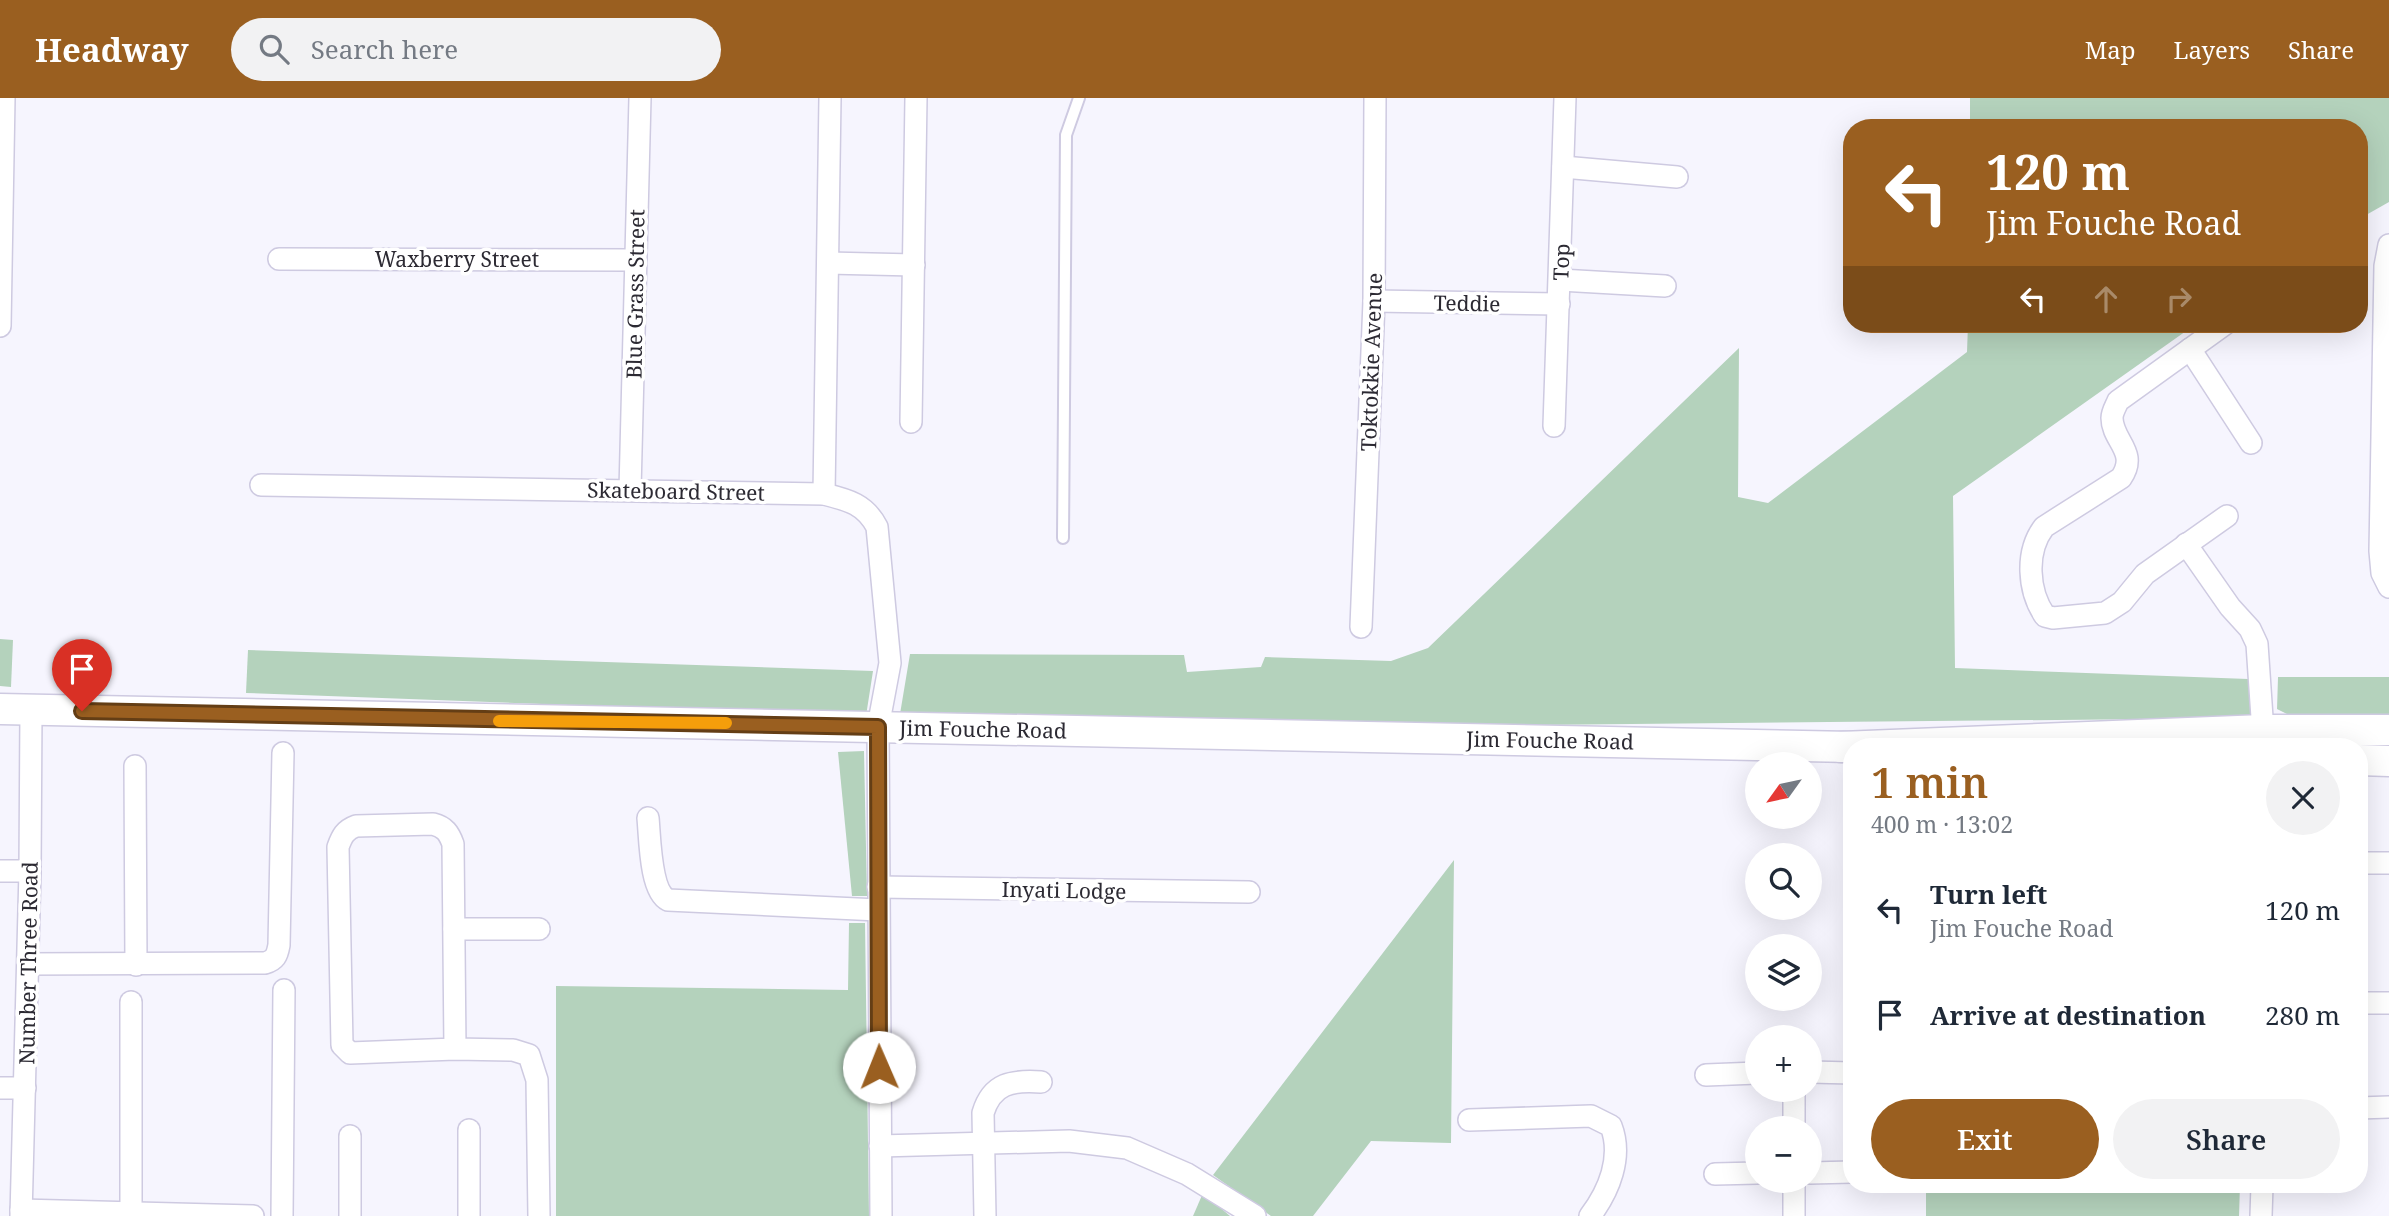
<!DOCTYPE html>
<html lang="en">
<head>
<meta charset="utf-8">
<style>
	body { margin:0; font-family:"Noto Serif",serif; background:#f2f2f3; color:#1f2937; height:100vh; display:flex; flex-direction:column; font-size:26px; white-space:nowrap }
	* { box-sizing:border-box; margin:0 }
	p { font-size:23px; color:#747a83 }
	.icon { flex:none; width:38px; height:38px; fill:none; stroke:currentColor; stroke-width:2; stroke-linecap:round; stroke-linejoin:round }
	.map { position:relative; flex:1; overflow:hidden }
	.side { position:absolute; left:1843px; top:640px; width:525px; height:455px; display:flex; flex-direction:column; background:#fff; border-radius:28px; box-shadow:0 7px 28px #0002 }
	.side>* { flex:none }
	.guide { position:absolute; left:1843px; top:21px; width:525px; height:214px; border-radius:28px; box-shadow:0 7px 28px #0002; background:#9a5f20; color:#fff; overflow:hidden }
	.needle { width:46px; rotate:237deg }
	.fabs { position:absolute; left:1745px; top:654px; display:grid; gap:14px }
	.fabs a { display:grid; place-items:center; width:77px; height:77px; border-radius:50%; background:#fff; box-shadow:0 7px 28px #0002; font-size:35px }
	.pin { position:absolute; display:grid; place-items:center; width:60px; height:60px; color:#fff; margin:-72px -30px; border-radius:50% 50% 50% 0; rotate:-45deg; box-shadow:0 0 7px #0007 }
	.pin .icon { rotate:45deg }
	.me { position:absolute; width:77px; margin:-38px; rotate:359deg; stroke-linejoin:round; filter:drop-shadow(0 0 5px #0008) }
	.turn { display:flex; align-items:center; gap:24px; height:147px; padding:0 28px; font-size:32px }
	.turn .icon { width:91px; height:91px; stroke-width:2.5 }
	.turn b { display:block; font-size:49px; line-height:60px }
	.lanes { display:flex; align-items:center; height:66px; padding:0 28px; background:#0003; justify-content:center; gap:35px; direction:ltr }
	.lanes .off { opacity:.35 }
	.round { display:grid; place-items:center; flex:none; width:74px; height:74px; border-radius:37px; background:#f2f2f3 }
	.head { display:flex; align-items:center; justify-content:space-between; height:119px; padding:0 28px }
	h1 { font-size:42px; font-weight:600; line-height:52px; color:#9a5f20 }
	.cta { display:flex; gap:14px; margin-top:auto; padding:14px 28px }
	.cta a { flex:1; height:80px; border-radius:42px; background:#9a5f20; color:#fff; font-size:28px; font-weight:600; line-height:80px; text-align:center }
	.cta a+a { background:#f2f2f3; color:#1f2937 }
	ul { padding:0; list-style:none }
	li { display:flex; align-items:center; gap:21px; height:105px; padding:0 28px }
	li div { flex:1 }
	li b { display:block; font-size:26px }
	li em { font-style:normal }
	header { display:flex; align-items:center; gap:42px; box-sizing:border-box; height:98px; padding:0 35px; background:#9a5f20; color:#fff }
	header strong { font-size:33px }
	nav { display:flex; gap:38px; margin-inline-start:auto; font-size:24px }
	.search { width:490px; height:63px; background:#f2f2f3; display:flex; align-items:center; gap:18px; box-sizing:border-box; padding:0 24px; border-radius:38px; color:#747a83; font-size:26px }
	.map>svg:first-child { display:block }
	.green { fill:#b4d2bc }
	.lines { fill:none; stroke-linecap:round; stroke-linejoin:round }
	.lane-casing { stroke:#cecae1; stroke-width:14 }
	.street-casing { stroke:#cecae1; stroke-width:24 }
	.secondary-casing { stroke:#cecae1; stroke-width:33 }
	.lane { stroke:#fff; stroke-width:10 }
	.street { stroke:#fff; stroke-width:21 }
	.secondary { stroke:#fff; stroke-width:30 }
	.route-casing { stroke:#643e15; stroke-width:18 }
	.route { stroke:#9a5f20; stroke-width:12 }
	.slow { stroke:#f59e0b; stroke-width:12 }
	.labels { text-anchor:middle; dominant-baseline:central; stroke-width:7; stroke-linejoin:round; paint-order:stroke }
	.street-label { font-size:21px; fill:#2c2a33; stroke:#fff }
</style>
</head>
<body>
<header>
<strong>Headway</strong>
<div class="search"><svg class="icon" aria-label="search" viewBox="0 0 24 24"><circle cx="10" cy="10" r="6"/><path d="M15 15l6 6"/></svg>Search here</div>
<nav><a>Map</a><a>Layers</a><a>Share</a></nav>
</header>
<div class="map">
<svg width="2389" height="1118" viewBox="0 0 2389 1118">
	<rect width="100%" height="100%" fill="#f6f5fe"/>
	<!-- green -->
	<g class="green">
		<path d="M1970 0H2389V104L2359 121V30H1970Z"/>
		<path d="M1968 226H2196L1953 398 1955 570 2248 581 2252 620 1532 627 900 616 910 556 1184 557 1187 574 1261 569 1265 559 1391 563 1428 550 1739 250 1738 399 1768 405 1967 254Z"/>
		<path d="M0 541 13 542 11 589 0 588Z"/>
		<path d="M248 552 873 573 866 618 246 595Z"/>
		<path d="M2278 579H2389V620L2301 623 2277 611Z"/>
		<path d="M864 653 867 798H852L838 654Z"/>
		<path d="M1454 762 1451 1045 1371 1043 1313 1118H1271L1213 1077Z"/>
		<path d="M849 825H865L869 1118H556V888L848 892Z"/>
		<path d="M1926 1087H2240L2239 1118H1926Z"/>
		<path d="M1203 1095 1230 1118H1193Z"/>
	</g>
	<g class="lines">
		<!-- lane casing -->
		<g class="lane-casing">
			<path id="lane" d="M1063 440 1066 37 1079 0"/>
		</g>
		<!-- street casing -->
		<g class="street-casing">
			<g id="street">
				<path d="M1563 69 1677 79"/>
				<path d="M2389 147 2385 168 2380 453 2382 475 2389 489"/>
				<path d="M279 161 635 162"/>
				<path d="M828 165 914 167"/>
				<path d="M1560 182 1665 188"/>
				<path d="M1374 203 1559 206"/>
				<path d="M2225 226 2118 303C2116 308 2112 314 2112 320 2112 343 2139 354 2121 380L2044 429C2025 454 2028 493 2045 518L2053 520 2105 515 2122 504 2145 476 2227 418"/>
				<path d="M0 228 4 0"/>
				<path d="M2190 251 2251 345"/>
				<path d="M911 324 916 0"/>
				<path d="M1554 328 1565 0"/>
				<path d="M261 387 824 396C848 402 865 406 877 429L890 565 878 629 881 1118"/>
				<path d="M630 392 640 0"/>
				<path d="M824 396 830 0"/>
				<path d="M2186 446 2230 509 2250 531 2257 546 2264 649"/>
				<path d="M1361 529 1374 203 1375 0"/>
				<path d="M135 668 136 867"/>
				<path d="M648 720C650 740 650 793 668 802L878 812"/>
				<path d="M2359 765H2389"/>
				<path d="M0 773H30"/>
				<path d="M878 789 1249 794"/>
				<path d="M454 831H539"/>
				<path d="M28 866 265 865C275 862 277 858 279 847L283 655"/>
				<path d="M2359 905H2389"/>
				<path d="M455 951 453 746C449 735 445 729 433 726L356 728C345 732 342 738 338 749L342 947 350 955 455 951 513 952 529 957 537 982 539 1118"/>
				<path d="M1810 974 1852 975"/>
				<path d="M1706 977 1757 975"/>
				<path d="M0 990H25"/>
				<path d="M2359 1010 2389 1009"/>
				<path d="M1469 1022 1591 1018 1611 1028C1623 1059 1609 1093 1590 1118"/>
				<path d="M1794 1031V992"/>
				<path d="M469 1032V1118"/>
				<path d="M880 1048 1069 1043 1127 1050 1187 1076 1255 1118"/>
				<path d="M1810 1075 1852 1074"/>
				<path d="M1715 1076 1757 1075"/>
				<path d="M21 1112 253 1118"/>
				<path d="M21 1118 30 773 31 612"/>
				<path d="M131 1118V904"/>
				<path d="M282 1118 284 892"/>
				<path d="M350 1118V1038"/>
				<path d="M985 1118 983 1015C992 985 1012 982 1041 984"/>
				<path d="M1794 1118V1083"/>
				<path d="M2261 1118 2262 1087"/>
			</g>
		</g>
		<!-- secondary casing -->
		<g class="secondary-casing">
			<g id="secondary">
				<path d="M0 611 1852 649"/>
				<path d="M1841 649 2263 632H2389"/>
				<path d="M2359 662 2389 663"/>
			</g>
		</g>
		<!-- lane -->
		<use href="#lane" class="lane"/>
		<!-- street -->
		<use href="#street" class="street"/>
		<!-- secondary -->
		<use href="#secondary" class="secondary"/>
	</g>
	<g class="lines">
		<!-- route casing -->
		<g class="route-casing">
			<path id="route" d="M82 613 878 629 879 969"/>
		</g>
		<!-- route -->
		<use href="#route" class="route"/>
		<!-- slow -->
		<path class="slow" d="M499 623 726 625"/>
	</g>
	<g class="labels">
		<!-- street labels -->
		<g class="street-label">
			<text x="457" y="161">Waxberry Street</text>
			<text transform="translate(1561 164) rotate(-88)">Top</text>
			<text transform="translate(635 196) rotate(-89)">Blue Grass Street</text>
			<text transform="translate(1467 205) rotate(1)">Teddie</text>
			<text transform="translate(1371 264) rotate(-88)">Toktokkie Avenue</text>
			<text transform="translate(676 393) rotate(1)">Skateboard Street</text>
			<text transform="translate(983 631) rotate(1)">Jim Fouche Road</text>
			<text transform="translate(1550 642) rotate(1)">Jim Fouche Road</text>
			<text transform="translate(1064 792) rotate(1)">Inyati Lodge</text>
			<text transform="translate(28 865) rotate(-89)">Number Three Road</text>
		</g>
	</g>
</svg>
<div class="fabs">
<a><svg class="needle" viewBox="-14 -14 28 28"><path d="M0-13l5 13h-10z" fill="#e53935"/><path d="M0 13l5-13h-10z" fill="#747a83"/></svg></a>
<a><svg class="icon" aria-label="search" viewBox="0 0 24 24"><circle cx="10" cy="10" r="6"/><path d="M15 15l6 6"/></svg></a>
<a><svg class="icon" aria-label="layers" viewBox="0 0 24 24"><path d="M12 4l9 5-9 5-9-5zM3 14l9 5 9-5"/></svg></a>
<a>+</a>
<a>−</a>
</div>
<div class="pin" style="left:82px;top:613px;background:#d93025"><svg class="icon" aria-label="arrive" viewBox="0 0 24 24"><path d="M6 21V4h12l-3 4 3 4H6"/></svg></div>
<svg class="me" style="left:879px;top:969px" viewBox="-20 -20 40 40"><circle r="19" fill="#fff"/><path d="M0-13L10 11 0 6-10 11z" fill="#9a5f20"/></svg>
<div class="guide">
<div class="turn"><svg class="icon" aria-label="left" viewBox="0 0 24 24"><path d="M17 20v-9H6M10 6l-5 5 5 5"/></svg><div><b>120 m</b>Jim Fouche Road</div></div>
<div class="lanes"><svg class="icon" aria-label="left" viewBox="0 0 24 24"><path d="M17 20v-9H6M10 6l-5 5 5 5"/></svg><svg class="icon off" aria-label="ahead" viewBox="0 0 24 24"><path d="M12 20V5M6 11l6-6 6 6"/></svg><svg class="icon off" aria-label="right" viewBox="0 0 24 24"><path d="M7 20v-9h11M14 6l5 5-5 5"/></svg></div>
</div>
<section class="side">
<div class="head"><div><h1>1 min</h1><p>400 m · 13:02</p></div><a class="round"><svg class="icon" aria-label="close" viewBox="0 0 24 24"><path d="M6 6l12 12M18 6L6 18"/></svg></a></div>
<ul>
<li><svg class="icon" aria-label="left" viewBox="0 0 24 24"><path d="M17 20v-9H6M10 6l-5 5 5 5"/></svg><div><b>Turn left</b><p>Jim Fouche Road</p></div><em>120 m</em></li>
<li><svg class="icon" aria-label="arrive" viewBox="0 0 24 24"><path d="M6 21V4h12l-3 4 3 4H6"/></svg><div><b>Arrive at destination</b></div><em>280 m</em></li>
</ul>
<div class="cta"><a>Exit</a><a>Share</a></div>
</section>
</div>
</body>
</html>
